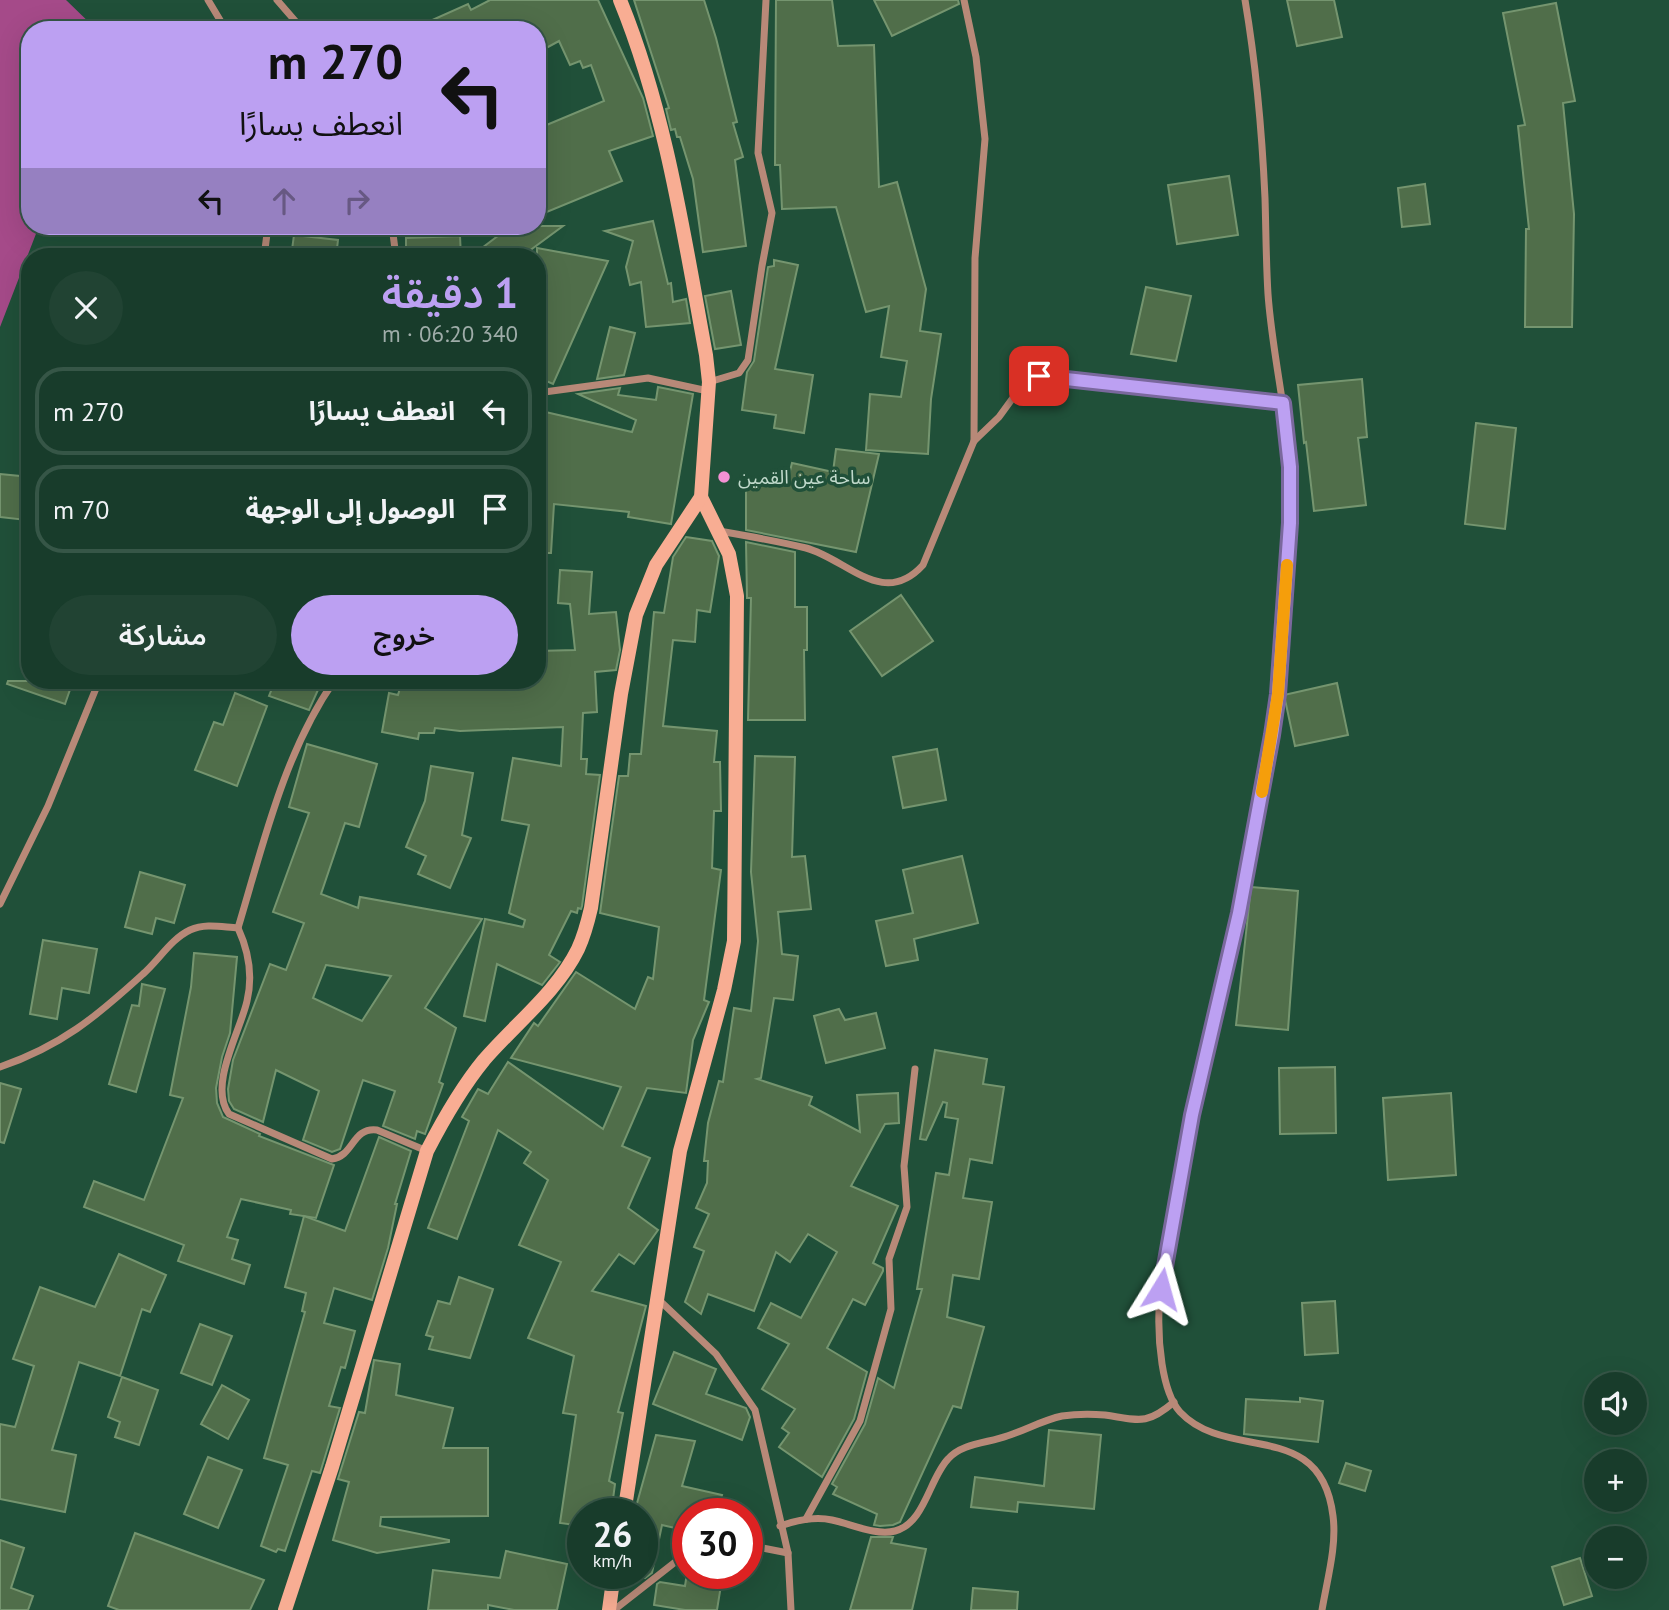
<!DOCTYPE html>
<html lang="ar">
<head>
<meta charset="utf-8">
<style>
	body { margin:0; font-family:"PT Sans","Noto Sans Arabic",sans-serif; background:#214333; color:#f1f3f6; direction:rtl; height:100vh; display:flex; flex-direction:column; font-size:26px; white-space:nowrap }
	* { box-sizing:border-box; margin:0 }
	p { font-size:23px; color:#9fada9 }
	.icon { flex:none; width:38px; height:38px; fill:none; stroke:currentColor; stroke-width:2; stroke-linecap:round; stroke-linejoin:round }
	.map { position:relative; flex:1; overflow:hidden; direction:ltr }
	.sheet { position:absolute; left:21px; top:248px; width:525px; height:441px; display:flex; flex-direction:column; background:#183c2b; border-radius:28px; box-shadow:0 7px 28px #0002,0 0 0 2px #365647; direction:rtl }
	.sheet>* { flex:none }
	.banner { position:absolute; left:21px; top:21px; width:525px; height:214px; border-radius:28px; box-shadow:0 7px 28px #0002,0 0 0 2px #365647; direction:rtl; background:#bca0f2; color:#111; overflow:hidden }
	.controls { position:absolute; left:1584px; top:1372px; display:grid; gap:14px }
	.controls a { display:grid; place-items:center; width:63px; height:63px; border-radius:50%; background:#183c2b; box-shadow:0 7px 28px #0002,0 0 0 2px #365647; font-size:35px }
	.speed { position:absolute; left:567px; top:1498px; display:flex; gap:14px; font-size:35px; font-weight:700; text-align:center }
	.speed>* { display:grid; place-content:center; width:91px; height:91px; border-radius:50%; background:#183c2b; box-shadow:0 7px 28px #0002,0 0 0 2px #365647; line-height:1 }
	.speed small { font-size:18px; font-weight:400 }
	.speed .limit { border:10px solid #d22; background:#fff; color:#111 }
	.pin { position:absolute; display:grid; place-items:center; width:60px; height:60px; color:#fff; margin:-30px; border-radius:14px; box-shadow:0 4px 10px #0006 }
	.me { position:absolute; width:77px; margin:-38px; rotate:8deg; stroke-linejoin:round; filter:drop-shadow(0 0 5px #0008) }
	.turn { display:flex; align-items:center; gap:24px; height:147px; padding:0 28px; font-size:32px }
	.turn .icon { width:91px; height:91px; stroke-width:2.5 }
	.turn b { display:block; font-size:49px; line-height:60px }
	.lanes { display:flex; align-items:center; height:66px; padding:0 28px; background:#0003; justify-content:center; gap:35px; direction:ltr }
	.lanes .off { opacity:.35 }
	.round { display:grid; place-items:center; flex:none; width:74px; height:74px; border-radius:37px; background:#214333 }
	.head { display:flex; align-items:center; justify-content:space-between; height:119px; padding:0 28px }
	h1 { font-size:42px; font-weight:600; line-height:52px; color:#bca0f2 }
	.button { display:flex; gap:14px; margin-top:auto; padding:14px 28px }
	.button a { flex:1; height:80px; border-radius:42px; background:#bca0f2; color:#111; font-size:28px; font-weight:600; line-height:80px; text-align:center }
	.button a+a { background:#214333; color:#f1f3f6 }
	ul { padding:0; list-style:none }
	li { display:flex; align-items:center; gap:21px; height:88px; margin:0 14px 10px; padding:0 14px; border:4px solid #365647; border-radius:28px }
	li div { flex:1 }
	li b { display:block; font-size:26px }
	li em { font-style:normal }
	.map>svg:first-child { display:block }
	.forest { fill:#a54a89 }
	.building { fill:#506e4a; stroke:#75956f; stroke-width:2; fill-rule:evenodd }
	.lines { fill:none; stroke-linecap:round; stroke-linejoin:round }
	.street { stroke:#b88978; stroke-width:7 }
	.secondary { stroke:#f8ad93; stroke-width:14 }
	.route-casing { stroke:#7a689d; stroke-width:18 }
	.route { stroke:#bca0f2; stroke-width:12 }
	.slow { stroke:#f59e0b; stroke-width:12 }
	.poi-dot { fill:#f491d4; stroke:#205039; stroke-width:2.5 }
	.labels { text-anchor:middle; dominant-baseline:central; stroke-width:7; stroke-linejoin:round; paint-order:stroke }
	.poi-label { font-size:19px; fill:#c0d9cb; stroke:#205039; text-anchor:start }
</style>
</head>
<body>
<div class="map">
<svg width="1669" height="1610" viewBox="0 0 1669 1610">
	<rect width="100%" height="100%" fill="#205039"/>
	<!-- forest -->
	<path class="forest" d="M0 0H66L97 30H30V226H39L0 327Z"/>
	<!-- building -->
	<g class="building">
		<path d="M490 0H598L643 98 653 136 609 151 622 181 537 216V129L604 101 591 65 583 68 580 61 570 65 559 41 537 53V30H410L468 4 471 10Z"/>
		<path d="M634 0H704L716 38 737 122 733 123 743 157 735 160 746 246 703 252 693 179 680 137H677L675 129 671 130 666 109 669 108Z"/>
		<path d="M776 0H832L838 46 874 45 879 187 897 182 926 289 920 331 941 334 931 399 928 454 866 450 870 394 901 397 907 361 881 357 889 306 866 312 836 207 782 209 780 165H775Z"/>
		<path d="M874 0H958L959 4 892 36Z"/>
		<path d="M1287 0H1334L1342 37 1297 46Z"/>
		<path d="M1556 3 1575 101 1563 103 1574 214 1572 327H1525L1526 229H1529L1518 126 1525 125 1503 13Z"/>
		<path d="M1229 176 1238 235 1177 244 1168 185Z"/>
		<path d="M1425 184 1430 224 1402 227 1398 188Z"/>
		<path d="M653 221 668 284 671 283 673 302 686 299 690 323 646 327 641 282 630 285 626 267 633 241 605 231Z"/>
		<path d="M511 226H563L521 257H470Z"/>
		<path d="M294 235 338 240 336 257H291Z"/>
		<path d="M460 236 461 257H406V238Z"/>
		<path d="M537 248 608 261 553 384 537 377Z"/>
		<path d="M774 260 798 265 775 369 813 375 804 433 774 428 776 415 742 410 747 372 754 361 768 267 774 266Z"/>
		<path d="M1146 287 1191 296 1176 361 1131 354Z"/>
		<path d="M731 291 741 345 715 349 705 296Z"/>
		<path d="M610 327 635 333 624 375 597 379Z"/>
		<path d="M1362 379 1367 437 1358 438 1366 505 1314 511 1306 442 1304 443 1298 385Z"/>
		<path d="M658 387 693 394 671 524 628 517 629 512 554 504 551 553H537V410L632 432 636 420 578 394 620 388 618 395 656 400Z"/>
		<path d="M1476 423 1516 428 1505 529 1465 524Z"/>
		<path d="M836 449 879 454 856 552 746 530V483L789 475 792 463 833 472Z"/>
		<path d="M0 474 30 477 26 520 0 517Z"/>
		<path d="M686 537 712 541 719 556 710 612 697 610 695 642 673 640 663 726 717 731 714 762H720L721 811H714L712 868 721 870 704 1000 709 1002 693 1040 686 1093 647 1088 622 1146 650 1158 628 1208 658 1230 634 1264 619 1254 592 1291 646 1306 618 1412 623 1413 609 1481 615 1484 611 1514H583V1526L560 1523 576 1415 563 1413 574 1356 528 1338 561 1262 519 1245 548 1180 524 1163 531 1152 498 1130 457 1239 428 1228 469 1121 462 1117 478 1089 488 1094 508 1062 603 1129 621 1087 511 1058 534 1023 538 1026 576 972 635 1009 648 977 653 979 659 927 600 913 619 776H628L630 754H641L654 612 664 613 673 557Z"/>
		<path d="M746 542 795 552V607H807V650H804L805 720H748L751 598H747Z"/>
		<path d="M560 570 592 572 589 614 616 612 620 650 616 670 595 672 597 712 583 713 581 759H587L586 774 600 775 582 906 581 909 578 908 577 913 571 911 549 955 560 962 542 985 497 964 485 1021 464 1016 485 919 523 927 525 920 509 913 529 825 502 820 513 758 561 766 563 727 460 731 435 728 434 733H419L418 739 382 732 389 693 398 695 402 681H537V651L575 650 570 604 558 603Z"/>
		<path d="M901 595 933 641 882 676 850 631Z"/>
		<path d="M8 681H73L65 704 7 684Z"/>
		<path d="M275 681H322L309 710 269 696Z"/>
		<path d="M1337 683 1348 735 1295 746 1284 695Z"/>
		<path d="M235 693 267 706 237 786 195 770 214 722 223 725Z"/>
		<path d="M307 744 377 764 359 827 345 823 321 894 358 908 360 897 482 919 425 1008 456 1028 439 1082 443 1084 425 1134 417 1131 415 1139 383 1126 395 1091 363 1080 340 1149 332 1152 303 1140 319 1091 276 1070 263 1122 234 1109 229 1101 228 1089 233 1060 270 964 286 970 304 923 273 912 309 813 289 807ZM326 965 391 976 362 1021 313 998Z"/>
		<path d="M937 749 946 800 903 808 893 757Z"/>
		<path d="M755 756 795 757 792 857 805 856 811 909 778 912 782 954 798 956 793 1000 774 998 761 1078 757 1079 812 1097 809 1105 860 1132 857 1095 898 1093 899 1123 885 1124 851 1186 898 1206 873 1263 883 1268V1271L865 1305 853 1299 827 1348 867 1372 854 1419 822 1477 779 1447 789 1433 782 1428 795 1409 762 1389 789 1344 758 1328 771 1303 801 1318 837 1252 808 1234 790 1262 776 1252 754 1311 708 1294 701 1314 685 1302 704 1251 694 1247 709 1214 696 1208 707 1183 708 1161H704L708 1123 719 1081 723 1082 734 1008 751 1011 758 941 751 872Z"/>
		<path d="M431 766 473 773 462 835 471 838 450 888 418 874 426 856 406 847 425 801Z"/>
		<path d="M962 856 978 923 914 939 918 960 886 966 876 921 913 913 903 870Z"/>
		<path d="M140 872 185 885 174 923 156 918 152 934 125 927Z"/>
		<path d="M1251 887 1298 891 1288 1030 1236 1025Z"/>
		<path d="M43 940 97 949 89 993 62 988 57 1019 30 1014Z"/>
		<path d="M194 953 237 957 230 1033 222 1057 216 1088 217 1103 223 1117 260 1134 259 1136 334 1165 316 1218 290 1214 291 1210 241 1199 227 1237 238 1240 232 1259 250 1265 244 1284 178 1261 184 1245 84 1207 94 1181 144 1200 183 1098 170 1095 191 987Z"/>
		<path d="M142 984 165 989 136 1092 109 1084 132 1005 139 1006Z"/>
		<path d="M839 1009 845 1020 876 1013 885 1048 826 1063 814 1016Z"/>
		<path d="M935 1050 987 1059 983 1084 1004 1087 992 1163 970 1159 963 1198 992 1202 979 1279 953 1275 947 1317 984 1327 961 1408 953 1406 900 1522 893 1525 880 1526 874 1525 877 1514 833 1494 837 1487 832 1484 865 1424 878 1378 894 1388 922 1289H917L936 1173 949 1175 958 1119 945 1117 947 1103 943 1102 926 1140 920 1139Z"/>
		<path d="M1335 1067 1336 1133 1280 1134 1279 1068Z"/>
		<path d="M0 1083 21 1089 4 1143 0 1142Z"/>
		<path d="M1451 1093 1456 1175 1388 1180 1383 1098Z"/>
		<path d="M379 1137 411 1151 395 1204H397L388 1248 372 1300 334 1288 324 1323 355 1331 345 1368 341 1367 329 1406 340 1408 320 1473 312 1471 285 1551 278 1549 276 1552 261 1546 288 1465 264 1458 305 1312 302 1311 306 1293 285 1287 304 1216 345 1231Z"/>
		<path d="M119 1254 166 1275 150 1312 142 1309 120 1376 79 1362 52 1450 76 1455 65 1512 0 1499V1424L15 1427 34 1366 13 1359 40 1287 95 1307Z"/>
		<path d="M459 1277 493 1289 470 1358 429 1349 433 1337 426 1335 438 1301 450 1304Z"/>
		<path d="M1335 1301 1338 1353 1305 1355 1302 1303Z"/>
		<path d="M200 1324 232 1336 212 1385 181 1373Z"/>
		<path d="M674 1352 716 1369 706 1394 746 1408 750 1417 742 1440 653 1404Z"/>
		<path d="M374 1360 400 1364 396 1395 453 1408 443 1448H488V1516L381 1517 380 1526 449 1540V1542L377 1553 333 1540 349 1482 338 1479 359 1412 365 1413Z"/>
		<path d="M122 1377 158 1390 139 1445 115 1437 120 1422 108 1417Z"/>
		<path d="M222 1385 249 1400 228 1439 201 1424Z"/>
		<path d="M1300 1398 1323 1401 1318 1442 1244 1434 1246 1399 1300 1402Z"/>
		<path d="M1049 1430 1101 1435 1094 1509 1018 1502 1017 1512 971 1507 975 1477 1044 1486Z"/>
		<path d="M656 1435 695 1441 682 1486 722 1495 716 1514H688V1531L662 1525 652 1573 645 1578H642V1514H634Z"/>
		<path d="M208 1457 242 1470 218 1528 184 1514Z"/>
		<path d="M1346 1463 1371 1471 1365 1491 1339 1483Z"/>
		<path d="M135 1533 264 1580 250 1610H119L108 1606Z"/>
		<path d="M871 1537H893L891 1543 926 1549 912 1610H850Z"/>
		<path d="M0 1540 24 1548 11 1588 33 1596 28 1610H0Z"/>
		<path d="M506 1551 567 1564 557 1610H514L488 1605V1610H428L433 1570 500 1578Z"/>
		<path d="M1580 1558 1592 1596 1564 1605 1552 1567Z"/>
		<path d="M687 1573H723L717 1610H685L654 1605 657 1584 660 1582 685 1586Z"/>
		<path d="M973 1588 1018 1592 1017 1610H971Z"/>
	</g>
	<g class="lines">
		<!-- street -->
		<g class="street">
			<path d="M208 0 226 30"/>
			<path d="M277 0 303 30"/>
			<path d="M964 0 976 57 985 139 975 258 974 441"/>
			<path d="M1245 0C1256 65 1262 132 1265 198 1266 230 1266 262 1268 294 1272 351 1286 408 1290 466 1292 509 1287 552 1283 595 1281 627 1280 659 1278 690 1274 731 1266 771 1259 810 1238 936 1203 1058 1179 1183 1171 1225 1161 1268 1159 1311 1158 1338 1161 1391 1180 1412 1228 1463 1321 1417 1333 1516 1337 1546 1327 1580 1322 1610"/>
			<path d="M392 226 396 257"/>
			<path d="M264 257 268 226"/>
			<path d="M709 382 739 373 748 360 762 266 772 213 758 153 766 0"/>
			<path d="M537 393 648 378 708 391"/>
			<path d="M719 531C748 536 777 541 806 548 847 559 883 609 923 565L974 441 999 417 1023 384 1033 378 1046 376 1283 403"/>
			<path d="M0 904 48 806 99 681"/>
			<path d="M238 928C263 845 284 753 334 681"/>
			<path d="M0 1067C61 1046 96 1017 143 974 159 960 171 939 190 930 206 923 221 927 238 928 249 952 253 976 247 1001 240 1032 208 1086 229 1114L332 1159C354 1156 352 1127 377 1130L427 1151"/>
			<path d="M658 1299 716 1354 755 1410 788 1553 791 1610"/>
			<path d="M806 1519 860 1421 891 1309 889 1259 907 1207 904 1166 915 1069"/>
			<path d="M780 1526C797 1520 814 1516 832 1520 851 1524 876 1536 895 1531 925 1523 929 1479 948 1459 962 1443 988 1443 1007 1436 1026 1430 1043 1420 1062 1416 1076 1414 1091 1414 1105 1415 1138 1420 1146 1426 1174 1402"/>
			<path d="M747 1545 788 1553"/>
			<path d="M614 1610 688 1552"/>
		</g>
		<!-- secondary -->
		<g class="secondary">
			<path d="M624 1514 680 1151 724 990 734 941 737 596 729 554 701 497"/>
			<path d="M285 1610 332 1467 427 1151C444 1118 461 1088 484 1060 515 1024 557 992 578 949 584 936 588 921 591 908L621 694 636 615 656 565 701 497 709 382 706 355C684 236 666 112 620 0"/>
			<path d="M609 1610 614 1573"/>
		</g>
	</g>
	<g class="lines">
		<!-- route casing -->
		<g class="route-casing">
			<path id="route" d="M1039 376 1283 403 1290 467V523L1278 694 1272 735 1239 913 1192 1115 1161 1289"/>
		</g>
		<!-- route -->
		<use href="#route" class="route"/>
		<!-- slow -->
		<path class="slow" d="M1262 792 1278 694 1287 565"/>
	</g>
	<!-- markers -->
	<circle class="poi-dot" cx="724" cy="477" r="7"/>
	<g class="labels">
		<!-- poi labels -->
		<g class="poi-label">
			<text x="738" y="477">ساحة عين القمين</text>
		</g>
	</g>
</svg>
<div class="controls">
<a><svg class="icon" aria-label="sound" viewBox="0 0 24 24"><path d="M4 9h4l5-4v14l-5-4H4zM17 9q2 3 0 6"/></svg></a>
<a>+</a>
<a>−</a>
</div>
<div class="speed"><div>26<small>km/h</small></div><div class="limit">30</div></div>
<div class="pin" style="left:1039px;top:376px;background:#d93025"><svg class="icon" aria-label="arrive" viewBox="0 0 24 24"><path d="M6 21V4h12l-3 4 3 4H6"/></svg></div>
<svg class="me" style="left:1161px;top:1289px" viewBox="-20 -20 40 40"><path d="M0-17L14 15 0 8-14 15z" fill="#bca0f2" stroke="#fff" stroke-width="4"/></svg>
<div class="banner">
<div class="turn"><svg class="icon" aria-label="left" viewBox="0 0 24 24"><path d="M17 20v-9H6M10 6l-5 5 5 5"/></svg><div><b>270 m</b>انعطف يسارًا</div></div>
<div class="lanes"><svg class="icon" aria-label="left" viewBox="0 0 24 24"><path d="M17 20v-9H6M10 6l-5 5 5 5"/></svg><svg class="icon off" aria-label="ahead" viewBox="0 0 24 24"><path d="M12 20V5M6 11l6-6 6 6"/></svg><svg class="icon off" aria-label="right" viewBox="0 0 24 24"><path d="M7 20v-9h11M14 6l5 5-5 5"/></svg></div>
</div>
<section class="sheet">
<div class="head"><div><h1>1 دقيقة</h1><p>340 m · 06:20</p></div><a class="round"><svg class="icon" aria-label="close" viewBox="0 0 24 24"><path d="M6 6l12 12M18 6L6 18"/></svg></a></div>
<ul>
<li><svg class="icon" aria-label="left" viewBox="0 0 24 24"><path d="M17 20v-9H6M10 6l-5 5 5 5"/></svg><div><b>انعطف يسارًا</b></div><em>270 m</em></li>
<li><svg class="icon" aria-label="arrive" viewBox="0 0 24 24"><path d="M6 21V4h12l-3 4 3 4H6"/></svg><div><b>الوصول إلى الوجهة</b></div><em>70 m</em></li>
</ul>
<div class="button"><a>خروج</a><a>مشاركة</a></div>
</section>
</div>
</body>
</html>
